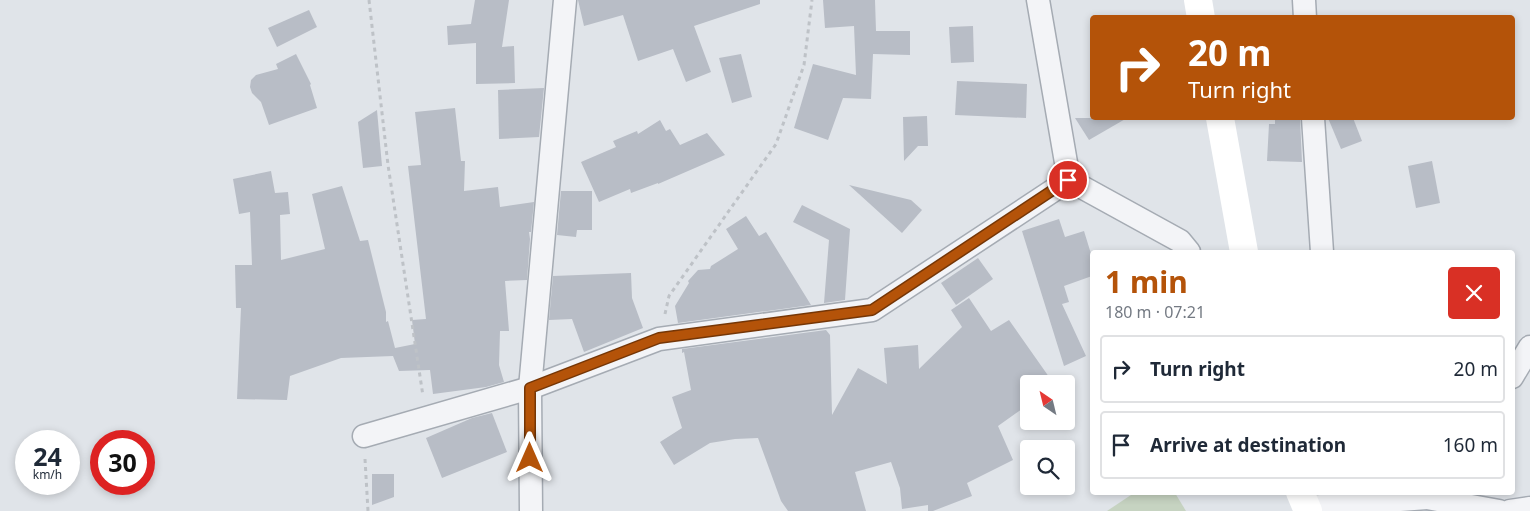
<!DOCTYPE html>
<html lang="en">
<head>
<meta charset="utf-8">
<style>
	body { margin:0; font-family:"Noto Sans",sans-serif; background:#f2f2f3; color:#1f2937; height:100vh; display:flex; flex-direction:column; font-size:19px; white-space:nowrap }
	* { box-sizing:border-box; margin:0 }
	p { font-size:16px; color:#747a83 }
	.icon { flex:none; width:28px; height:28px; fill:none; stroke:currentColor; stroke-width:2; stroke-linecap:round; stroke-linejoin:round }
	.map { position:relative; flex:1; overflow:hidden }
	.panel { position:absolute; left:1090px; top:250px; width:425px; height:245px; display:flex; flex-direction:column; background:#fff; border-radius:5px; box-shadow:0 2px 8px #0003 }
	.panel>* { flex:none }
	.banner { position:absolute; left:1090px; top:15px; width:425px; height:105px; border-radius:5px; box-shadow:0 2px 8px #0003; background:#b45309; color:#fff; overflow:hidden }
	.needle { width:32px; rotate:325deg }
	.controls { position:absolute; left:1020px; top:375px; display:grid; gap:10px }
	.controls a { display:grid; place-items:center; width:55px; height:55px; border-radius:5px; background:#fff; box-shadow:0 2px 8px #0003; font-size:25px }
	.speed { position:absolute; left:15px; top:430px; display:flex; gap:10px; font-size:25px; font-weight:700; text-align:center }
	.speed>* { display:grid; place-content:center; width:65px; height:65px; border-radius:50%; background:#fff; box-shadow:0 2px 8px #0003; line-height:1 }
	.speed small { font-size:12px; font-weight:400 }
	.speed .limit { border:8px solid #d22; background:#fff; color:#111 }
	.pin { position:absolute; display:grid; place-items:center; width:42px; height:42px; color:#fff; margin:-21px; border:2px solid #fff; border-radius:50%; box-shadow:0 1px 5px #0007 }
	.me { position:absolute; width:55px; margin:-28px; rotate:0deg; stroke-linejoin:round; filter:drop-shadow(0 0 4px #0008) }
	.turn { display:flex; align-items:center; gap:18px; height:105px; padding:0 15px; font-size:22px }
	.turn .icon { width:65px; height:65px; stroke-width:2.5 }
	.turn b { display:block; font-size:35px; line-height:42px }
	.round { display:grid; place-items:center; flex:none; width:52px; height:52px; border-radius:5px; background:#f2f2f3 }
	.head { display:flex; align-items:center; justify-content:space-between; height:85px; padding:0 15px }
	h1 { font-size:30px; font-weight:700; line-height:38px; color:#b45309 }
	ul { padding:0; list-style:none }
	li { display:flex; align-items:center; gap:15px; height:68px; margin:0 10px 8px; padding:0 5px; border:2px solid #e0e1e3; border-radius:5px }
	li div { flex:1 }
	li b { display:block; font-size:19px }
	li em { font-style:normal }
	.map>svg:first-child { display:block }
	.green { fill:#c6d3c1 }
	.building { fill:#b8bdc6 }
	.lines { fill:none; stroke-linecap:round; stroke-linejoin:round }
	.minor-casing { stroke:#a5abb3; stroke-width:25 }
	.path { stroke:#bec2c7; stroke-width:3; stroke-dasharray:4 4; stroke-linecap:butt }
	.minor { stroke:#f3f4f7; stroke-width:22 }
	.secondary { stroke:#fff; stroke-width:28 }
	.route-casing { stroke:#753606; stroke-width:12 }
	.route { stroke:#b45309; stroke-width:9 }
</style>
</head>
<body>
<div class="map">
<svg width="1530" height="511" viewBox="0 0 1530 511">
	<rect width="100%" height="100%" fill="#e0e4e9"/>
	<!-- green -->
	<path class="green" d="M1134 493H1175L1186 511H1107Z"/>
	<!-- building -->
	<g class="building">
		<path d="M475 0H509L502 47 514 46 515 83 476 84V43L448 45 447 26 471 24Z"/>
		<path d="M578 0H760V4L694 26 711 72 686 82 673 49 638 61 623 15 584 26Z"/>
		<path d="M823 0H875L876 31H910V55L873 54 871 99 843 98 828 140 794 128 813 64 856 75 854 26 825 28Z"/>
		<path d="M309 10 317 27 277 47 268 28Z"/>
		<path d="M973 26 974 62 951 63 949 27Z"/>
		<path d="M296 54 311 84 310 85 317 108 269 125 261 102 252 93 250 87 251 80 256 75 278 69 276 64Z"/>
		<path d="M741 54 752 97 732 103 719 58Z"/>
		<path d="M957 81 1027 84 1026 118 955 115Z"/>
		<path d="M544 88 539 137 499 139 498 90Z"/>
		<path d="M455 108 461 161H465L464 191 498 187 500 207 534 202 531 232H529L530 239 527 280 505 281 509 331H500L499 365 504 382 486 387 433 394 430 370 399 371 393 356 341 358 290 376 287 400 237 399 241 308H236L235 265H252L250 212 239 214 233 179 271 171 275 193 288 192 290 214 280 215 281 260 325 249 312 194 342 186 360 241 368 240 386 312V322L388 321 395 348 415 344 412 320 426 319 408 166 421 165 415 112Z"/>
		<path d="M377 110 382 166 363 168 358 122Z"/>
		<path d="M927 116 928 146H918L904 161 903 117Z"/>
		<path d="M1075 118H1127L1089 140Z"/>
		<path d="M1275 118H1300L1302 162 1267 161 1269 124H1275Z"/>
		<path d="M1328 118H1353L1362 141 1341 149Z"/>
		<path d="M660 120 666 131 670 129 680 145 707 133 725 155 658 184V183L631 193 630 189 599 202 581 162 616 147 613 141 637 131 638 134Z"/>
		<path d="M1432 161 1440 203 1416 208 1408 166Z"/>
		<path d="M849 185 911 200 922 210 902 233Z"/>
		<path d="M561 191H592V230H577L576 237 557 235Z"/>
		<path d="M802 205 850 229 845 300 824 303 829 240 793 222Z"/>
		<path d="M746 216 759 236 766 232 811 305 678 323 675 306 689 283 688 281 698 270 710 269 711 266 738 249 726 229Z"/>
		<path d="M1059 219 1065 237 1084 231 1092 257V276L1064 286 1069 302 1062 304 1086 356 1064 366 1022 231Z"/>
		<path d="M978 258 993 279 956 305 941 283Z"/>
		<path d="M631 273 632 298 643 328 584 352 572 319 549 320 553 276Z"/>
		<path d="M969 298 991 331 1009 320 1054 384H1029V404L998 426 1013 460 967 483 972 496 933 511H928V505L902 509 900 488 891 462 855 472 866 511H788L781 501 758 438 735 439 710 443 674 465 660 442 682 428 672 397 691 390 684 352 682 353V349L826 330 830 335 832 415 858 368 887 384 884 348 918 345 919 369 962 327 951 310Z"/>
		<path d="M492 413 507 452 442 478 426 438 472 418Z"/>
		<path d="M372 474H394V497L372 505Z"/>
	</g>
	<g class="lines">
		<!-- minor casing -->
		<g class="minor-casing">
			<g id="minor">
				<path d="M1038 0 1069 180 1180 241 1189 252"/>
				<path d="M1304 0 1305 18"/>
				<path d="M1313 118 1322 252"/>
				<path d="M1512 377 1530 347"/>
				<path d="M364 436 530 388 659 339 872 310 1069 180"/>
				<path d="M1427 498 1499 511"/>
				<path d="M1307 507 1427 498 1431 492"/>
				<path d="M531 511 530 388 565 0"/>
				<path d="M1510 511 1530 508"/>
			</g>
		</g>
		<!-- path -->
		<g class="path">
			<path d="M369 0 388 165 423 396"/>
			<path d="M665 314 669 296 776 144 804 65 812 0"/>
			<path d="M365 459 368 511"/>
		</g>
		<!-- minor -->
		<use href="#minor" class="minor"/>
		<!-- secondary -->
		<g class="secondary">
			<path d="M1198 0 1201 18"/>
			<path d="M1220 118 1244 252"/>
			<path d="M1300 492 1308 511"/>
		</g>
	</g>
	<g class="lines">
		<!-- route casing -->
		<g class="route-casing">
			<path id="route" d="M530 458V388L659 338 872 310 1068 180"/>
		</g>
		<!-- route -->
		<use href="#route" class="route"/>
	</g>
</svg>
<div class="controls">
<a><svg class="needle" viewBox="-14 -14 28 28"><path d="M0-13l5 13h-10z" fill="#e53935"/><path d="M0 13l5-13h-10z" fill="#747a83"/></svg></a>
<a><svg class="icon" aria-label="search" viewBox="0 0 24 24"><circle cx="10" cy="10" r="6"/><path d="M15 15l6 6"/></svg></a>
</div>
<div class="speed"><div>24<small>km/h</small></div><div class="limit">30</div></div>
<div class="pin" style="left:1068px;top:180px;background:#d93025"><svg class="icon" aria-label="arrive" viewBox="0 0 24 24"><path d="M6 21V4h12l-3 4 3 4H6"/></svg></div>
<svg class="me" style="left:530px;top:458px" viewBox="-20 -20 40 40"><path d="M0-17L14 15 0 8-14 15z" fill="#b45309" stroke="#fff" stroke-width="4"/></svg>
<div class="banner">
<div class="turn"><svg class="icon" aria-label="right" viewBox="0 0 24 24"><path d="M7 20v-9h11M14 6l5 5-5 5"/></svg><div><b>20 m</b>Turn right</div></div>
</div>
<section class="panel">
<div class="head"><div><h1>1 min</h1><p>180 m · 07:21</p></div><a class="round" style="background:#d93025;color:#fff"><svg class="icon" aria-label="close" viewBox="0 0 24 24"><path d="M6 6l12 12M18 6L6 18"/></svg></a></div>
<ul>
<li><svg class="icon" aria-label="right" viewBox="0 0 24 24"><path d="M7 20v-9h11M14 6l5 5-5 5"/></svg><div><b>Turn right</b></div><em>20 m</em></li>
<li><svg class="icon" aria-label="arrive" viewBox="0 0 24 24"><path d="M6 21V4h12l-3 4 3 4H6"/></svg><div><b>Arrive at destination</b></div><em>160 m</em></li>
</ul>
</section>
</div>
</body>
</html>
